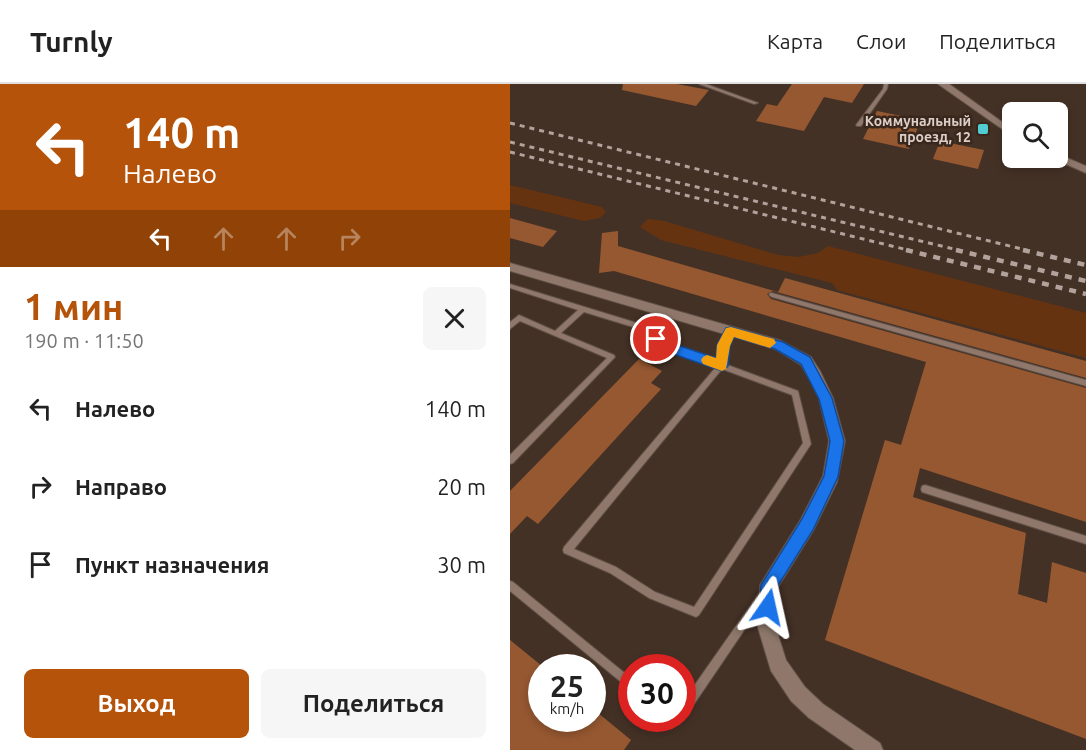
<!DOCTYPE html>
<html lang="ru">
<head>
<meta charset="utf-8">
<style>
	body { margin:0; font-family:Ubuntu,sans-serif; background:#f6f6f6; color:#222; height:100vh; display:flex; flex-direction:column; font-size:22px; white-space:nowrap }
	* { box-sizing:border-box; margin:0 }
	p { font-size:20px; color:#767676 }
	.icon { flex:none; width:33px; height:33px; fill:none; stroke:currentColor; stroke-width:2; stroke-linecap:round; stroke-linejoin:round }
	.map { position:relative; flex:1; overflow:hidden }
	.panel { display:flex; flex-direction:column; background:#fff; width:510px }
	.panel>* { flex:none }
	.banner { background:#b45309; color:#fff; overflow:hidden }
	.controls { position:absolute; left:492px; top:18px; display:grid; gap:12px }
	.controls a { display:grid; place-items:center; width:66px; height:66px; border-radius:9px; background:#fff; box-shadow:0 3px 9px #0003; font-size:30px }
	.speed { position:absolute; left:18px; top:570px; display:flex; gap:12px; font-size:30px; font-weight:700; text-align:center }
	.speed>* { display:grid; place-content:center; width:78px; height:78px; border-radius:50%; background:#fff; box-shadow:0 3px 9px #0003; line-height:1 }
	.speed small { font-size:15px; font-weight:400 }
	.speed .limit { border:9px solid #d22; background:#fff; color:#111 }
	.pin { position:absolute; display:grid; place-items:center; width:51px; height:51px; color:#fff; margin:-26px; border:3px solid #fff; border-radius:50%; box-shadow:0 2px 6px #0007 }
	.me { position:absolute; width:66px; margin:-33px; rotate:11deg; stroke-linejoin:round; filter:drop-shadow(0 0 4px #0008) }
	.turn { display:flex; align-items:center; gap:21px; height:126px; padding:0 24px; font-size:27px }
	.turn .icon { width:78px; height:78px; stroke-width:2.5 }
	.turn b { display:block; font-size:42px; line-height:51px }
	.lanes { display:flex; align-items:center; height:57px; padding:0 24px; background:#0003; justify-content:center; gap:30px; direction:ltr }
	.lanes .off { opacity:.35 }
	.round { display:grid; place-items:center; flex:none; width:63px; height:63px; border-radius:9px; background:#f6f6f6 }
	.head { display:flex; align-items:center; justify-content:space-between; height:102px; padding:0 24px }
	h1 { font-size:36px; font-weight:700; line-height:45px; color:#b45309 }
	.action { display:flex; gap:12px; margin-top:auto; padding:12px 24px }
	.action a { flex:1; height:69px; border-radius:9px; background:#b45309; color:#fff; font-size:24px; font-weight:700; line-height:69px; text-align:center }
	.action a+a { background:#f6f6f6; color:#222 }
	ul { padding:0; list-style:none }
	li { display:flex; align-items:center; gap:18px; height:78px; padding:0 24px }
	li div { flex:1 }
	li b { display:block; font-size:22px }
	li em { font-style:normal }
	header { display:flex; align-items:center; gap:36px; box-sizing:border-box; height:84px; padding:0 30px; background:#fff; border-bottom:2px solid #e0e0e0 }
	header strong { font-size:28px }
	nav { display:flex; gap:33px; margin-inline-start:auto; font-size:21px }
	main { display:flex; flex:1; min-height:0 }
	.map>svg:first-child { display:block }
	.green { fill:#663310 }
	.building { fill:#965831 }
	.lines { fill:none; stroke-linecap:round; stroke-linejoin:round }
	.lane-casing { stroke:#5f4f46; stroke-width:2 }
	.street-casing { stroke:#5f4f46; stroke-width:2 }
	.secondary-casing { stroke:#5f4f46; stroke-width:2 }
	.lane { fill:#8f786b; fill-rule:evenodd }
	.street { fill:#8f786b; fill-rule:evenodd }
	.secondary { fill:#8f786b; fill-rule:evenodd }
	.rail-far1 { stroke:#b1a39b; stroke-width:3; stroke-dasharray:5 5; stroke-linecap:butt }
	.rail { stroke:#b1a39b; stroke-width:4.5; stroke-dasharray:7 7; stroke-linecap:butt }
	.route { fill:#1a73e8; stroke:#114b97; stroke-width:1.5 }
	.slow { fill:#f59e0b }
	.poi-dot { fill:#51ccd3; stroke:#39271c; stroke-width:2 }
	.labels { text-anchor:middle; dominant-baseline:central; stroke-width:5; stroke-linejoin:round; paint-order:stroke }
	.far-poi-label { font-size:14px; font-weight:bold; fill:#dbcfc8; stroke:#39271c; text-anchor:end }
</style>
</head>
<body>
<header>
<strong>Turnly</strong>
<nav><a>Карта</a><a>Слои</a><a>Поделиться</a></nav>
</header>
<main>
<section class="panel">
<div class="banner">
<div class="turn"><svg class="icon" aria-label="left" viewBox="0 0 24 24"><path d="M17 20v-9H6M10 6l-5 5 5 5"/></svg><div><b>140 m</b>Налево</div></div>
<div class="lanes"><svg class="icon" aria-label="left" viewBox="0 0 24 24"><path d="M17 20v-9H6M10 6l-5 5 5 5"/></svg><svg class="icon off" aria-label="ahead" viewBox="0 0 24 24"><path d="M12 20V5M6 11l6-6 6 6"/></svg><svg class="icon off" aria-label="ahead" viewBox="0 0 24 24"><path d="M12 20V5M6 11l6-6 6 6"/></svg><svg class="icon off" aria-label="right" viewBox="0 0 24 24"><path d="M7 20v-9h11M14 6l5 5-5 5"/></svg></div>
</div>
<div class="head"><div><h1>1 мин</h1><p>190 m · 11:50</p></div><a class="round"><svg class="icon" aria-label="close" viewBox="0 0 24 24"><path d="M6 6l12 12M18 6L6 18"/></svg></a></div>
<ul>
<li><svg class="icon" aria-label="left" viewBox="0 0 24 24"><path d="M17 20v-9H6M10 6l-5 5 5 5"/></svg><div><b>Налево</b></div><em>140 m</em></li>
<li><svg class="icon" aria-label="right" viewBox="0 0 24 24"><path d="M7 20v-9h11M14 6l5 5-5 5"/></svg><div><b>Направо</b></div><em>20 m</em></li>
<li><svg class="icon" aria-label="arrive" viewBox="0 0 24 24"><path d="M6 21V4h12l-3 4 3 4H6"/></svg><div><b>Пункт назначения</b></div><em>30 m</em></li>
</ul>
<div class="action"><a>Выход</a><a>Поделиться</a></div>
</section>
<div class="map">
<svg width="576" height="666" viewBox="0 0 576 666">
	<rect width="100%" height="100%" fill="#443126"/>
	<!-- green -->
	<g class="green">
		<path d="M0 101 92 123 96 128 90 134 74 137 0 119Z"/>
		<path d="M138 135 154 137 268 171 289 173 308 169 318 162 576 229V274L327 206 322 199 151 156 130 143Z"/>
	</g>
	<!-- building -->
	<g class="building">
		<path d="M113 0H167L199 6 186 22 112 6Z"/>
		<path d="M282 0H354L342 19 314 13 294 47 246 37 257 20 267 22Z"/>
		<path d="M367 27 411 36 399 65 353 55Z"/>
		<path d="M430 57 474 66 468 85 423 75Z"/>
		<path d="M0 134 47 147 33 163 0 154Z"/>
		<path d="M108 147V162L268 208 275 194 576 277V294L263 207 257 210 261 215 576 304V438L410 384 403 413 516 449 508 510 537 519 542 478 576 489V655L315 556 375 356 391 361 416 278 104 187 89 189 92 149Z"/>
		<path d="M129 275 152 287 141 299 151 305 28 440 17 432 0 450V407Z"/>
		<path d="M0 556 32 582V634H82V624L121 656 114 666H0Z"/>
	</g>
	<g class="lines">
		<!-- lane casing -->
		<g class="lane-casing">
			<g id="lane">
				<path d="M189 0H196L248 19 244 20Z"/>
				<path d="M374 0H378L377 5 351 42H347L346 41 373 5Z"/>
				<path d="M0 200 127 239 162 261 208 278 210 261 219 246H223L224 248 216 261 215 280 288 307 301 360 189 531 186 533 139 514 100 489 54 469 53 466 54 463 206 283 158 265 123 243 74 228 51 249 104 271 105 273 3 379 0 380V371L97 274 10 237 0 245V238L9 231 45 247 68 226 0 204ZM212 285 282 311 293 359 184 523 145 508 106 483 64 465Z"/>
				<path d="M260 209H262L576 296V302L262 213 259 211Z"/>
				<path d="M415 401 576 452V460L415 409 412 408 411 405 412 402Z"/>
				<path d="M0 497 3 498 122 595V607L0 507Z"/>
				<path d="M255 504 258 505 259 508 258 511 176 632 172 633V619L252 505Z"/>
			</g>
		</g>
		<!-- street casing -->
		<g class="street-casing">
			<path id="street" d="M0 179 269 256 301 273 310 287 323 314 335 357 327 398 303 447 268 503 266 544 276 576 295 603 313 620 370 659 373 666H345L299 634 281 617 261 587 248 544 250 501 291 435 313 392 319 357 309 314 299 294 291 281 265 265 0 187Z"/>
		</g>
		<!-- secondary casing -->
		<g class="secondary-casing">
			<g id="secondary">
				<path d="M428 0H439L502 45V52Z"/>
				<path d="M548 70 576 82V89L544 75 543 74H548Z"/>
			</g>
		</g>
		<!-- lane -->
		<use href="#lane" class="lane"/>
		<!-- street -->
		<use href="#street" class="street"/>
		<!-- secondary -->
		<use href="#secondary" class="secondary"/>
		<!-- rail-far1 -->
		<g class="rail-far1">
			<path d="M0 39 520 167"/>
			<path d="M0 58 452 167"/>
			<path d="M0 68 402 167"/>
		</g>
		<!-- rail -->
		<g class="rail">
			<path d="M396 166 576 210"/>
			<path d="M446 166 576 197"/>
			<path d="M513 166 576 181"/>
		</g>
	</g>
	<!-- route -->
	<path class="route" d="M221 243 273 258 300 273 322 314 334 357 328 393 303 446 267 503 264 529 258 531 252 529 250 523 251 501 292 435 314 392 320 357 309 315 291 280 265 265 224 253 220 262 218 282 212 287 155 267 140 255 146 250 164 260 206 274 207 261 216 244Z"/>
	<!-- slow -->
	<path class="slow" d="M221 243 264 255 266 259 260 264 224 253 220 262 216 285 212 287 193 280 191 276 193 273 197 271 206 274 207 261 216 244Z"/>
	<!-- markers -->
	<rect class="poi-dot" x="467" y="39" width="12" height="12" rx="3"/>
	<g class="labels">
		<!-- far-poi labels -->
		<g class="far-poi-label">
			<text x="461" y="37">Коммунальный<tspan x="461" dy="16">проезд, 12</tspan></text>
		</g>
	</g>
</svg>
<div class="controls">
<a><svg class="icon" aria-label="search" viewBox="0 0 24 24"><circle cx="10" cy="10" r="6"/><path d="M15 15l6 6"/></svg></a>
</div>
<div class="speed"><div>25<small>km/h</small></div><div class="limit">30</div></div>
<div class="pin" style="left:146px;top:255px;background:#d93025"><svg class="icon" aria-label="arrive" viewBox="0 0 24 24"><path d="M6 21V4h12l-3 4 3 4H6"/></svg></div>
<svg class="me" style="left:258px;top:523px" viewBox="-20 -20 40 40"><path d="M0-17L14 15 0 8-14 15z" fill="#1a73e8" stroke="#fff" stroke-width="4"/></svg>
</div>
</main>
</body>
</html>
